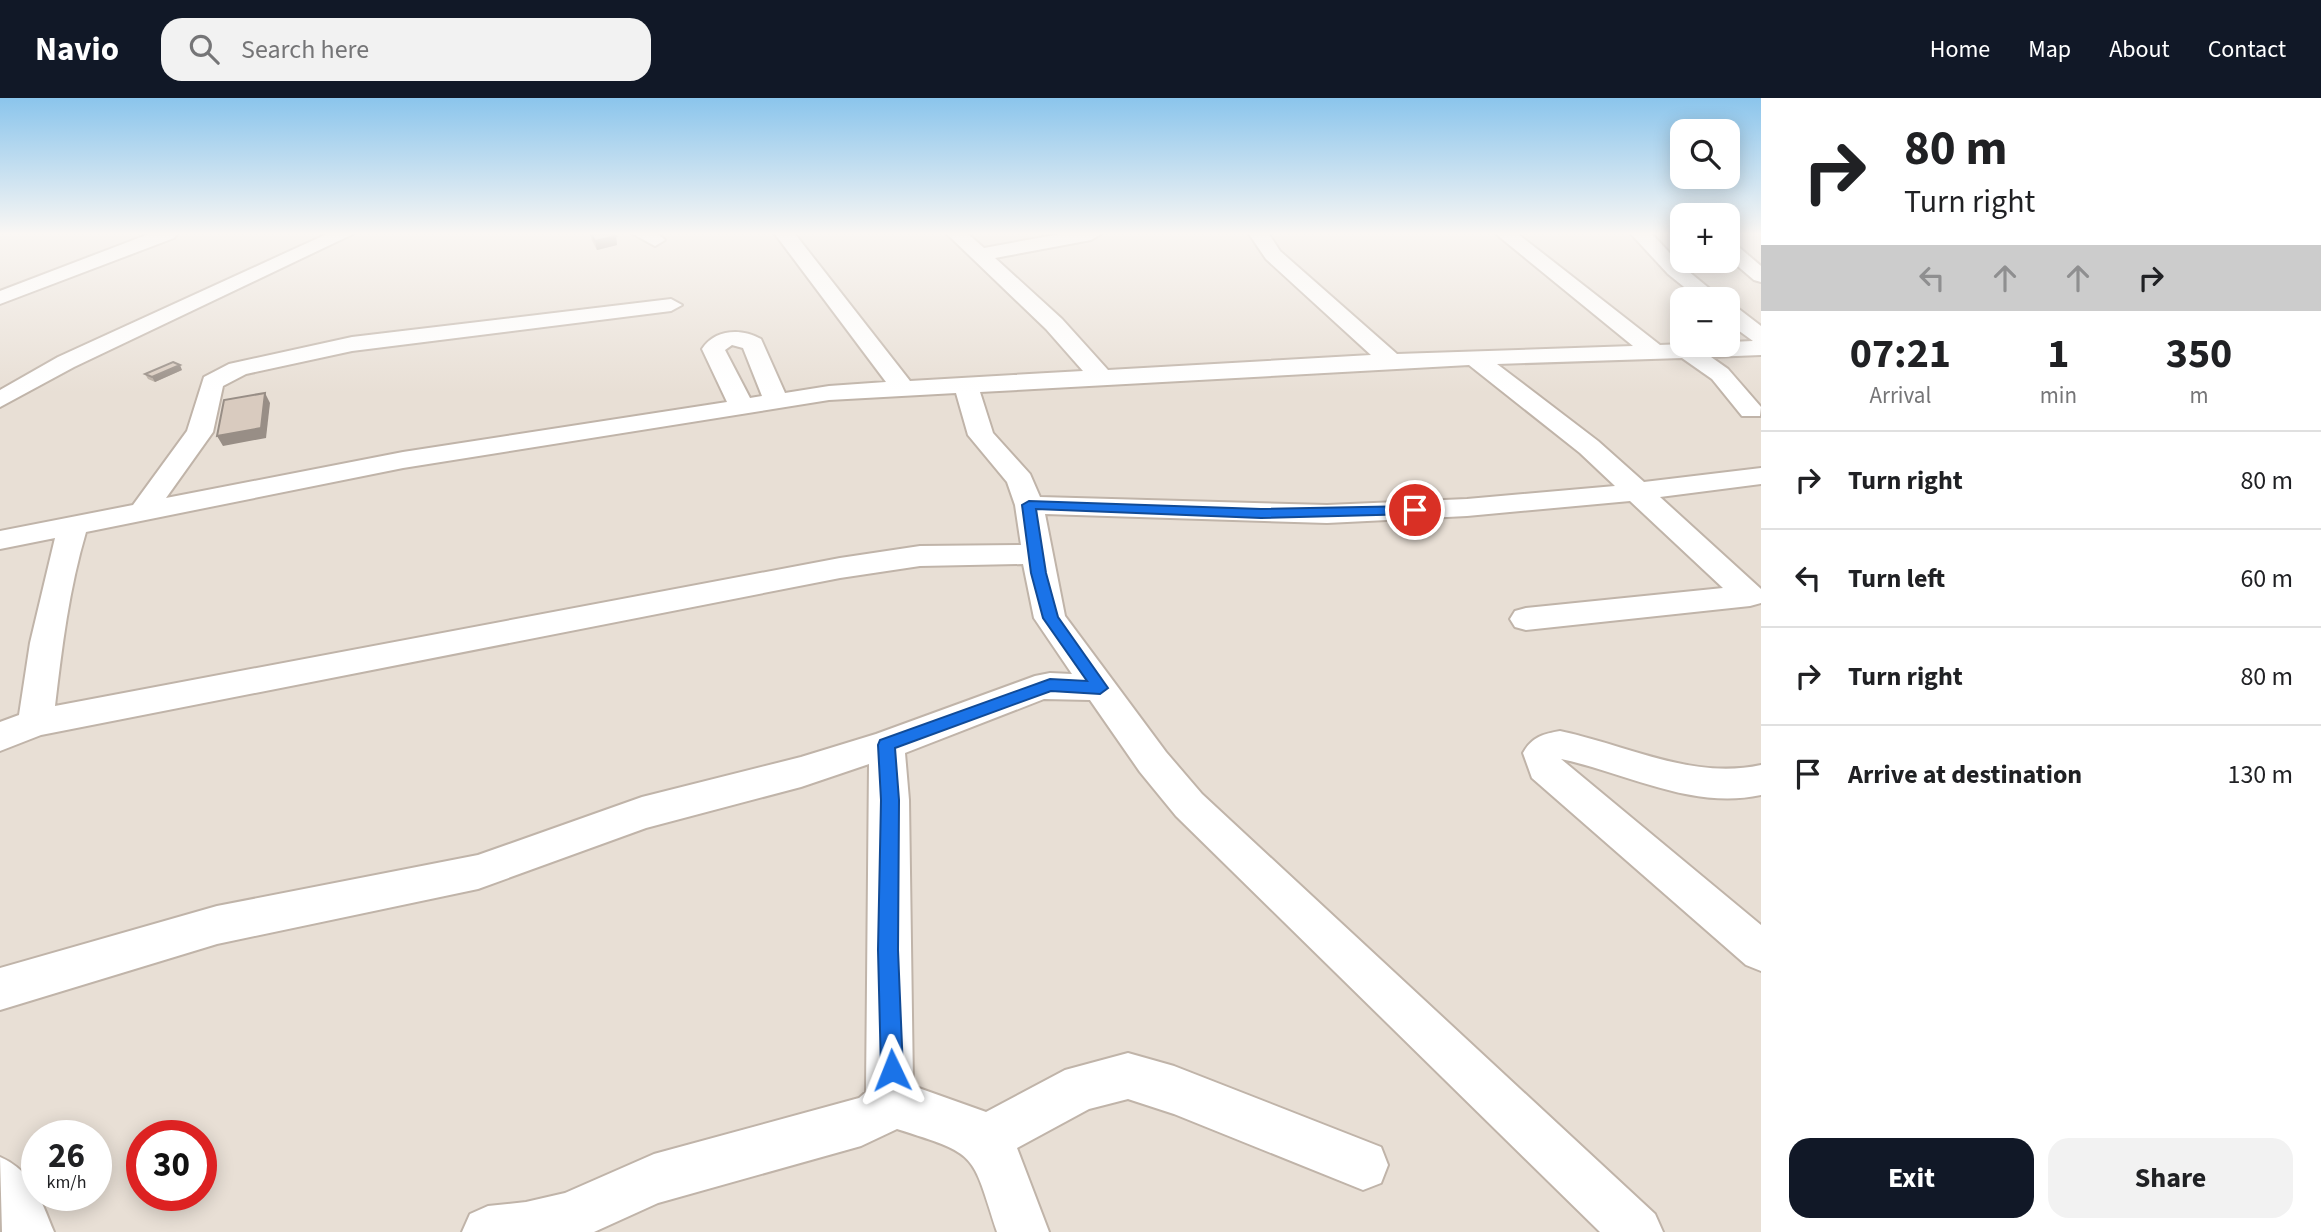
<!DOCTYPE html>
<html lang="en">
<head>
<meta charset="utf-8">
<style>
	body { margin:0; font-family:"Source Sans 3",sans-serif; background:#f2f2f2; color:#202124; height:100vh; display:flex; flex-direction:column; font-size:26px; white-space:nowrap }
	* { box-sizing:border-box; margin:0 }
	p { font-size:23px; color:#757577 }
	.icon { flex:none; width:38px; height:38px; fill:none; stroke:currentColor; stroke-width:2; stroke-linecap:round; stroke-linejoin:round }
	.map { position:relative; flex:1; overflow:hidden }
	.details { display:flex; flex-direction:column; background:#fff; width:560px }
	.details>* { flex:none }
	.banner { background:#fff; color:#202124; overflow:hidden }
	.tools { position:absolute; left:1670px; top:21px; display:grid; gap:14px }
	.tools a { display:grid; place-items:center; width:70px; height:70px; border-radius:14px; background:#fff; box-shadow:0 4px 18px #0003; font-size:35px }
	.speed { position:absolute; left:21px; top:1022px; display:flex; gap:14px; font-size:35px; font-weight:700; text-align:center }
	.speed>* { display:grid; place-content:center; width:91px; height:91px; border-radius:50%; background:#fff; box-shadow:0 4px 18px #0003; line-height:1 }
	.speed small { font-size:18px; font-weight:400 }
	.speed .limit { border:10px solid #d22; background:#fff; color:#111 }
	.pin { position:absolute; display:grid; place-items:center; width:60px; height:60px; color:#fff; margin:-30px; border:4px solid #fff; border-radius:50%; box-shadow:0 2px 7px #0007 }
	.me { position:absolute; width:77px; margin:-38px; rotate:358deg; stroke-linejoin:round; filter:drop-shadow(0 0 5px #0008) }
	.turn { display:flex; align-items:center; gap:24px; height:147px; padding:0 28px; font-size:32px }
	.turn .icon { width:91px; height:91px; stroke-width:2.5 }
	.turn b { display:block; font-size:49px; line-height:60px }
	.lanes { display:flex; align-items:center; height:66px; padding:0 28px; background:#0003; justify-content:center; gap:35px; direction:ltr }
	.lanes .off { opacity:.35 }
	.eta { display:flex; justify-content:space-evenly; align-items:center; height:119px; text-align:center }
	.eta b { font-size:42px; font-weight:700; line-height:49px }
	.action { display:flex; gap:14px; margin-top:auto; padding:14px 28px }
	.action a { flex:1; height:80px; border-radius:21px; background:#111827; color:#fff; font-size:28px; font-weight:700; line-height:80px; text-align:center }
	.action a+a { background:#f2f2f2; color:#202124 }
	ul { padding:0; list-style:none }
	li { display:flex; align-items:center; gap:21px; height:98px; padding:0 28px; border-top:2px solid #e0e0e0 }
	li div { flex:1 }
	li b { display:block; font-size:26px }
	li em { font-style:normal }
	header { display:flex; align-items:center; gap:42px; box-sizing:border-box; height:98px; padding:0 35px; background:#111827; color:#fff }
	header strong { font-size:33px }
	nav { display:flex; gap:38px; margin-inline-start:auto; font-size:24px }
	.search { width:490px; height:63px; background:#f2f2f2; display:flex; align-items:center; gap:18px; box-sizing:border-box; padding:0 24px; border-radius:21px; color:#757577; font-size:26px }
	main { display:flex; flex:1; min-height:0 }
	.map>svg:first-child { display:block }
	.residential { fill:#e8dfd5; fill-rule:evenodd }
	.lines { fill:none; stroke-linecap:round; stroke-linejoin:round }
	.minor-casing { stroke:#c0b4a9; stroke-width:4 }
	.minor { fill:#fff; fill-rule:evenodd }
	.wall { fill:#bbafa4 }
	.shaded-wall { fill:#988e86 }
	.building { fill:#d9cbbf; stroke:#988e86; stroke-width:2 }
	.route { fill:#1a73e8; stroke:#114b97; stroke-width:2 }
</style>
</head>
<body>
<header>
<strong>Navio</strong>
<div class="search"><svg class="icon" aria-label="search" viewBox="0 0 24 24"><circle cx="10" cy="10" r="6"/><path d="M15 15l6 6"/></svg>Search here</div>
<nav><a>Home</a><a>Map</a><a>About</a><a>Contact</a></nav>
</header>
<main>
<div class="map">
<svg width="1761" height="1134" viewBox="0 0 1761 1134">
	<rect width="100%" height="100%" fill="#f4eee7"/>
	<!-- residential -->
	<path class="residential" d="M0 136H1682V163H1727V136H1761V1134H0ZM1682 201H1727V247H1682ZM37 1038H96V1097H37ZM142 1038H201V1097H142Z"/>
	<g class="lines">
		<!-- minor casing -->
		<g class="minor-casing">
			<g id="minor">
				<path d="M149 136H177L174 140 0 206V193Z"/>
				<path d="M327 136H353L74 269 0 309V292L58 259Z"/>
				<path d="M633 136H658L665 142 655 148Z"/>
				<path d="M775 136H795L910 283 1083 273 1046 231 947 136H968L984 150 1060 136H1101L1091 142 995 160 1062 221 1108 272 1371 257 1266 161 1249 136H1269L1280 153 1397 256 1633 248 1496 136H1518L1660 247 1753 243 1727 224V207L1735 208 1761 228V257L1711 259 1728 271 1761 309 1760 318H1742L1712 281 1682 260 1497 266 1598 343 1644 384 1761 370V386L1660 399 1761 491V505L1750 508 1526 532 1515 529 1510 521 1515 513 1526 510 1723 490 1630 403 1467 418 1327 425 1045 416 1065 518 1166 654 1202 696 1655 1116 1663 1134H1600L1176 718 1140 674 1090 602 1044 601 905 655 909 702 913 988 986 1014 1065 972 1128 955 1174 968 1381 1049 1388 1067 1381 1085 1363 1092 1174 1016 1128 1001 1089 1011 1017 1050 1049 1134H997C971 1054 979 1057 897 1031L861 1048 658 1105 594 1134H462L470 1116 488 1108 526 1104 565 1095 654 1056 859 1000 866 994 869 666 801 689 646 730 478 791 217 846 0 912V870L217 808 478 757 642 699 801 659 876 636 1035 578 1050 575 1072 576 1034 520 1023 466 920 468 840 480 41 637 0 653V624L19 617 30 545 55 440 0 451V433L133 407 187 333 204 279 229 266 352 239 671 201 682 207 671 213 352 253 246 276 223 288 213 334 166 400 403 354 727 304 702 251C715 231 741 230 761 241L785 295 829 288 886 284ZM732 247 743 250 762 298 750 300 725 252ZM1469 267 1580 355 1615 388 1467 401 1327 407 1040 399 1030 376 993 335 980 294ZM956 295 968 337 1007 384 1015 407 1021 447 920 448 840 460 55 608C62 549 69 491 86 434L403 370 829 302Z"/>
				<path d="M1631 136H1652L1682 168 1722 201H1699L1668 176Z"/>
				<path d="M1727 143 1734 145 1761 168V184L1754 182 1727 159Z"/>
				<path d="M1560 633C1627 647 1692 682 1761 667V697C1692 712 1627 675 1561 661L1761 827V873L1746 867 1532 680 1523 655C1532 639 1543 636 1560 633Z"/>
				<path d="M0 1059C33 1073 41 1103 54 1134H2Z"/>
			</g>
		</g>
		<!-- minor -->
		<use href="#minor" class="minor"/>
	</g>
	<!-- wall -->
	<g class="wall">
		<path d="M590 136H614L616 138 617 147 597 152 592 143Z"/>
		<path d="M182 272 155 284 148 281 145 276Z"/>
	</g>
	<!-- shaded-wall -->
	<g class="shaded-wall">
		<path d="M616 138 617 147 597 152 595 143Z"/>
		<path d="M180 267 182 272 155 284 152 279Z"/>
		<path d="M265 295 270 305 266 340 223 348 217 338Z"/>
	</g>
	<!-- building -->
	<g class="building">
		<path d="M591 136H614L616 138 595 143Z"/>
		<path d="M173 264 180 267 152 279 145 276Z"/>
		<path d="M265 295 261 330 217 338 224 302Z"/>
	</g>
	<!-- sky -->
	<linearGradient id="sky" x2="0" y2="1"><stop stop-color="#8bc5ec"/><stop offset="0.46" stop-color="#faf7f4"/><stop offset="1" stop-color="#faf7f4" stop-opacity="0"/></linearGradient>
	<rect width="1761" height="295" fill="url(#sky)"/>
	<!-- route -->
	<path class="route" d="M1029 403 1261 411 1415 408 1422 412 1415 416 1261 420 1036 411 1046 475 1058 519 1108 590 1100 596 1051 593 895 650 899 702 898 852 903 972 900 980 892 984 884 980 881 972 878 852 881 702 878 647 880 642 1050 581 1087 583 1043 520 1031 475 1022 407Z"/>
</svg>
<div class="tools">
<a><svg class="icon" aria-label="search" viewBox="0 0 24 24"><circle cx="10" cy="10" r="6"/><path d="M15 15l6 6"/></svg></a>
<a>+</a>
<a>−</a>
</div>
<div class="speed"><div>26<small>km/h</small></div><div class="limit">30</div></div>
<div class="pin" style="left:1415px;top:412px;background:#d93025"><svg class="icon" aria-label="arrive" viewBox="0 0 24 24"><path d="M6 21V4h12l-3 4 3 4H6"/></svg></div>
<svg class="me" style="left:892px;top:972px" viewBox="-20 -20 40 40"><path d="M0-17L14 15 0 8-14 15z" fill="#1a73e8" stroke="#fff" stroke-width="4"/></svg>
</div>
<section class="details">
<div class="banner">
<div class="turn"><svg class="icon" aria-label="right" viewBox="0 0 24 24"><path d="M7 20v-9h11M14 6l5 5-5 5"/></svg><div><b>80 m</b>Turn right</div></div>
<div class="lanes"><svg class="icon off" aria-label="left" viewBox="0 0 24 24"><path d="M17 20v-9H6M10 6l-5 5 5 5"/></svg><svg class="icon off" aria-label="ahead" viewBox="0 0 24 24"><path d="M12 20V5M6 11l6-6 6 6"/></svg><svg class="icon off" aria-label="ahead" viewBox="0 0 24 24"><path d="M12 20V5M6 11l6-6 6 6"/></svg><svg class="icon" aria-label="right" viewBox="0 0 24 24"><path d="M7 20v-9h11M14 6l5 5-5 5"/></svg></div>
</div>
<div class="eta">
<div><b>07:21</b><p>Arrival</p></div>
<div><b>1</b><p>min</p></div>
<div><b>350</b><p>m</p></div>
</div>
<ul>
<li><svg class="icon" aria-label="right" viewBox="0 0 24 24"><path d="M7 20v-9h11M14 6l5 5-5 5"/></svg><div><b>Turn right</b></div><em>80 m</em></li>
<li><svg class="icon" aria-label="left" viewBox="0 0 24 24"><path d="M17 20v-9H6M10 6l-5 5 5 5"/></svg><div><b>Turn left</b></div><em>60 m</em></li>
<li><svg class="icon" aria-label="right" viewBox="0 0 24 24"><path d="M7 20v-9h11M14 6l5 5-5 5"/></svg><div><b>Turn right</b></div><em>80 m</em></li>
<li><svg class="icon" aria-label="arrive" viewBox="0 0 24 24"><path d="M6 21V4h12l-3 4 3 4H6"/></svg><div><b>Arrive at destination</b></div><em>130 m</em></li>
</ul>
<div class="action"><a>Exit</a><a>Share</a></div>
</section>
</main>
</body>
</html>
